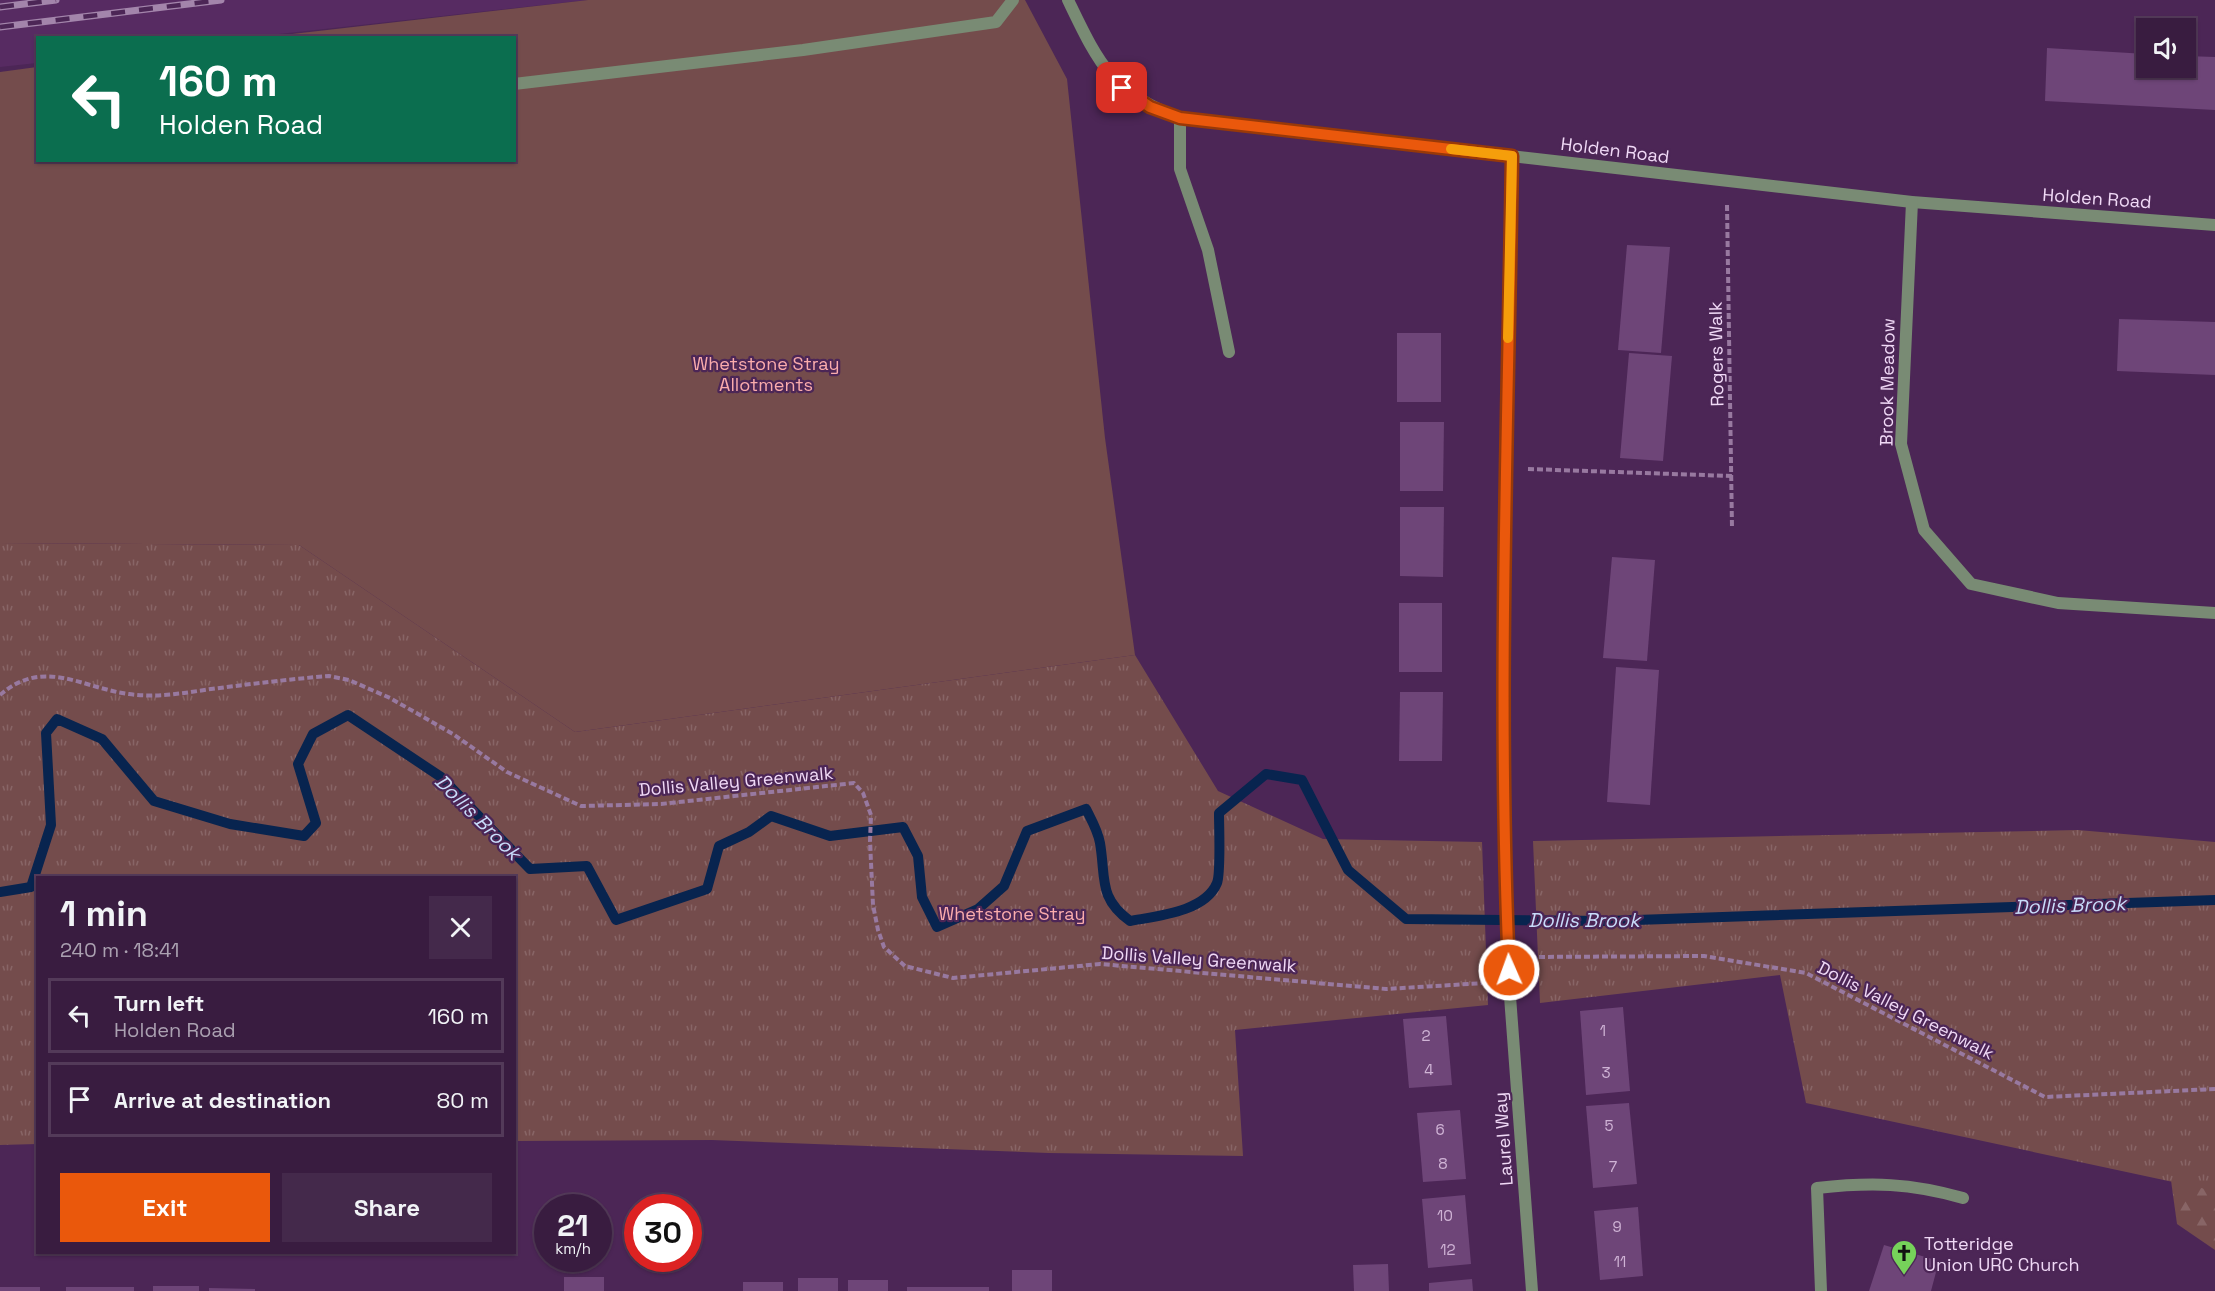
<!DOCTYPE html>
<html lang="en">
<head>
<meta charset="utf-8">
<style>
	body { margin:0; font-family:"Space Grotesk",sans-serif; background:#44294b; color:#f1f3f6; height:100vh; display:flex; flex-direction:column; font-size:22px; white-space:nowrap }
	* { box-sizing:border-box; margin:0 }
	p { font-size:20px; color:#aba1b1 }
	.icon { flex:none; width:33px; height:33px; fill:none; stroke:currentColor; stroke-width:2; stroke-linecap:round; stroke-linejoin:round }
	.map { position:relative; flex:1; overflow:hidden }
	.panel { position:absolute; left:36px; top:876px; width:480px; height:378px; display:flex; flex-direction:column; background:#391c40; border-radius:0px; box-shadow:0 2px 4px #0004,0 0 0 2px #533a59 }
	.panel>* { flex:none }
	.top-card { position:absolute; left:36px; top:36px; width:480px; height:126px; border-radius:0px; box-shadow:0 2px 4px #0004,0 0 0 2px #533a59; background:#0b6e4f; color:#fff; overflow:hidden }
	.tools { position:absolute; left:2136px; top:18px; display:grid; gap:12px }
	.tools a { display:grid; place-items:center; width:60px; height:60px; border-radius:0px; background:#391c40; box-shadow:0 2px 4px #0004,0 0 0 2px #533a59; font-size:30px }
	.speed { position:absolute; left:534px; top:1194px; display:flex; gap:12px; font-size:30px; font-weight:700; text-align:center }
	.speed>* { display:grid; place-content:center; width:78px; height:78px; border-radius:50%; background:#391c40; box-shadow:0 2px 4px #0004,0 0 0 2px #533a59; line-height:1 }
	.speed small { font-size:15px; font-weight:400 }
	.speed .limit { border:9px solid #d22; background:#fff; color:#111 }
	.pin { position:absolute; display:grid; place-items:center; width:51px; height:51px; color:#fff; margin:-26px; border-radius:12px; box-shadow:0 3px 9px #0006 }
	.me { position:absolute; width:66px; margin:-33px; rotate:358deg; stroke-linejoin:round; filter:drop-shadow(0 0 4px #0008) }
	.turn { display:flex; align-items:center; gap:21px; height:126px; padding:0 24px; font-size:27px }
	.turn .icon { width:78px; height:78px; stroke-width:2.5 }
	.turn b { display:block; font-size:42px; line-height:51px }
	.round { display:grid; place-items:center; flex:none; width:63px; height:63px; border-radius:0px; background:#44294b }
	.overview { display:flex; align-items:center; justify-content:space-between; height:102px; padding:0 24px }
	h1 { font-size:36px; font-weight:800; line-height:45px }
	.button { display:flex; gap:12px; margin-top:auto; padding:12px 24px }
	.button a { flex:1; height:69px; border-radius:0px; background:#ea580c; color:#fff; font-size:24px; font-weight:800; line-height:69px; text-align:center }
	.button a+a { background:#44294b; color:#f1f3f6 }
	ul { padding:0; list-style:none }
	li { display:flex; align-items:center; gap:18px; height:75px; margin:0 12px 9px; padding:0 12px; border:3px solid #533a59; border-radius:0px }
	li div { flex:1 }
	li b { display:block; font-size:22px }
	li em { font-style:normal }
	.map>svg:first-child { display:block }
	.built { fill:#572b62 }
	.forest { fill:url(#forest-firs) }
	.park { fill:url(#park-tufts) }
	.garden { fill:#744c4c }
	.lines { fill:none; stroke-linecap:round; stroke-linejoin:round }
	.stream { stroke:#08244f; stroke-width:10 }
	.building { fill:#6e4578 }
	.path { stroke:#9879a0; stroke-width:4; stroke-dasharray:6 3; stroke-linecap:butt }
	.lane { stroke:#798b74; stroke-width:12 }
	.street { stroke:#798b74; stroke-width:12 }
	.rail-casing { stroke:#a385ab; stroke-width:7 }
	.rail { stroke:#4c2656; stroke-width:4.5; stroke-dasharray:14; stroke-linecap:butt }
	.route-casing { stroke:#983908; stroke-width:15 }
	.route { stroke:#ea580c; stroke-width:10 }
	.slow { stroke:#f59e0b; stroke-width:10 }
	.labels { text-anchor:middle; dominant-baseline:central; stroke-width:4.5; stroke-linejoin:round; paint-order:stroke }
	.number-label { font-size:15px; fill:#d0b4d6 }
	.street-label { font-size:18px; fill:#f0d9f6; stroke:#4c2656 }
	.park-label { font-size:18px; fill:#faacac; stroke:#4c2656 }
	.poi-label { font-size:18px; fill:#f0d9f6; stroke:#4c2656; text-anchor:start }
	.water-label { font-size:20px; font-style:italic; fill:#c8dcfa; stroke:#4c2656 }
</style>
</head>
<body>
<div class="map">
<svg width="2215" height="1291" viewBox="0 0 2215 1291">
	<defs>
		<pattern id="forest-firs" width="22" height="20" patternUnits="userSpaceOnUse" patternTransform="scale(1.5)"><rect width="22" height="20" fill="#744c4c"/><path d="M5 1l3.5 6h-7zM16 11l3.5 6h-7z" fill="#886566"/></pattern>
		<pattern id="park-tufts" width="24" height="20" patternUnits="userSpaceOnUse" patternTransform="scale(1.5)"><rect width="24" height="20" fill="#744c4c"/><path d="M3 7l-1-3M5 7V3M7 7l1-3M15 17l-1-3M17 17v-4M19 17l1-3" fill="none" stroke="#886566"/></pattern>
	</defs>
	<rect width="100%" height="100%" fill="#4c2656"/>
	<!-- built -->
	<path class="built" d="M0 0H588L252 37 38 38 37 63 0 67Z"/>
	<!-- forest -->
	<path class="forest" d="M2215 1091V1250L2177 1224 2169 1166Z"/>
	<!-- park -->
	<g class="park">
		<path d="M0 543 299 545 575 732 1135 655 1218 791 1323 839 1482 842 1488 1005 1235 1030 1243 1156 1049 1153 712 1140 515 1141 514 878H38L37 1144 0 1145Z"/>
		<path d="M2078 830 2215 842V1191L1806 1103 1780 975 1540 1003 1533 841Z"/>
	</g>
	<!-- garden -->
	<path class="garden" d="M588 0H1025L1067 79 1105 438 1135 655 575 732 299 545 0 543V72L37 67 38 160H514V38L266 37Z"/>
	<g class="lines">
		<!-- stream -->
		<path class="stream" d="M0 892 31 887 51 825 46 733 57 719 102 739 154 801 230 824 304 836 316 823 298 764 313 734 348 715 441 777 530 869 587 866 616 920 707 889 719 846 749 832 771 816 830 836 903 827 918 856 922 897 937 927 978 909 1004 886 1027 831 1086 809C1091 819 1098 831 1100 843 1106 878 1098 898 1130 921 1157 916 1205 912 1217 883 1221 873 1219 827 1219 813L1266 774 1302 780 1348 870 1406 919 1608 921 2215 900"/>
	</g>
	<!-- building -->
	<g class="building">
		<path d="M2047 48 2146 54V68H2186V56L2215 57V110L2045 101Z"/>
		<path d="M1627 245 1670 247 1661 353 1618 350Z"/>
		<path d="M2119 319 2215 322V375L2117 371Z"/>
		<rect x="1397" y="333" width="44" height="69"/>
		<path d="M1629 353 1672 356 1663 461 1620 458Z"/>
		<path d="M1400 422H1444L1443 491H1400Z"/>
		<path d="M1400 507H1444L1443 577 1400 576Z"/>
		<path d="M1612 557 1655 560 1647 661 1603 658Z"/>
		<rect x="1399" y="603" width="43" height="69"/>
		<path d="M1616 667 1659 670 1650 805 1607 802Z"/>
		<path d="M1400 692H1443L1442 761H1399Z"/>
		<path d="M1623 1007 1630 1091 1586 1095 1580 1011Z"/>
		<path d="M1446 1016 1452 1085 1409 1088 1403 1019Z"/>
		<path d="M1629 1103 1637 1184 1593 1188 1586 1106Z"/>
		<path d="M1460 1110 1466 1179 1423 1182 1417 1113Z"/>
		<path d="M1465 1195 1471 1264 1428 1268 1422 1199Z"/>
		<path d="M1638 1207 1643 1276 1600 1280 1594 1211Z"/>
		<path d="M1884 1245 1939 1261 1931 1291H1869Z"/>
		<path d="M1388 1264 1389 1291H1354L1353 1265Z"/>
		<rect x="1012" y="1270" width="40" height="21"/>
		<rect x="564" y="1277" width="40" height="14"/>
		<rect x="798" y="1278" width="40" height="13"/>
		<path d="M1472 1279 1473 1291H1429V1283Z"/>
		<rect x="848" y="1280" width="40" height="11"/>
		<rect x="743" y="1282" width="40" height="9"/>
		<rect x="153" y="1286" width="46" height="5"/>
		<rect x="0" y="1287" width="40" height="4"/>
		<rect x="66" y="1287" width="68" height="4"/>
		<rect x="907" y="1287" width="82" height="4"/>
		<path d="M209 1288 255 1289V1291H209Z"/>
	</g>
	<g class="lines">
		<!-- path -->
		<g class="path">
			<path d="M1727 205 1732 528"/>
			<path d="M1528 469 1732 476"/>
			<path d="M0 695C44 657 81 688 129 694 157 698 184 693 211 689 251 684 290 679 329 676L349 680 390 698 453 734 507 772 581 806 661 804 854 783 863 793 871 815 870 841 873 905 878 930 884 947 905 966 953 978 1100 964 1386 989 1485 983"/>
			<path d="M1530 957 1704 956 1806 973 2045 1097 2215 1089"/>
		</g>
		<!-- lane -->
		<g class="lane">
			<path d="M514 84 803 50 996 22 1013 0"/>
			<path d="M1180 118V169L1208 250 1229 352"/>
			<path d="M1821 1291 1817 1188C1872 1182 1910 1183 1963 1198"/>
		</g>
		<!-- street -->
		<g class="street">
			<path d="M1068 0C1098 62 1111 93 1180 118L1912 202 2215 225"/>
			<path d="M1512 156 1505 518V880L1509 983 1532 1291"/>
			<path d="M1912 202 1901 444 1924 530 1971 584 2058 603 2215 613"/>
		</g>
		<!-- rail casing -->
		<g class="rail-casing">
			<g id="rail">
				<path d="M0 7 56 0"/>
				<path d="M0 27 221 0"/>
			</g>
		</g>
		<!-- rail -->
		<use href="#rail" class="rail"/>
	</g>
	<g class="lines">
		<!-- route casing -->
		<g class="route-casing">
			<path id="route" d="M1122 88 1150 107 1180 118 1512 156C1508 427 1497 699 1509 970"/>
		</g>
		<!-- route -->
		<use href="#route" class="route"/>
		<!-- slow -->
		<path class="slow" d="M1451 149 1512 156 1508 338"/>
	</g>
	<!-- icons -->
	<defs>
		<g id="church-pin" transform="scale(1.35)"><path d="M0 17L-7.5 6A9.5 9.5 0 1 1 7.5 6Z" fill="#76d25a" stroke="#4c2656"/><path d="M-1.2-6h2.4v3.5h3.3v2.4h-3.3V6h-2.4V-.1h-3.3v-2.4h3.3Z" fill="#111"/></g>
	</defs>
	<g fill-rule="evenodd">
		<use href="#church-pin" x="1904" y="1253"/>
	</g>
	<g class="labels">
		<!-- number labels -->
		<g class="number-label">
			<text x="1603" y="1030">1</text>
			<text x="1426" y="1035">2</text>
			<text x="1429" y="1069">4</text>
			<text x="1606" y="1072">3</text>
			<text x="1609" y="1125">5</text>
			<text x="1440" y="1129">6</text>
			<text x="1443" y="1163">8</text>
			<text x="1613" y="1166">7</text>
			<text x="1445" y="1215">10</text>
			<text x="1617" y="1226">9</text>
			<text x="1448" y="1249">12</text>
			<text x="1620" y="1261">11</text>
		</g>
		<!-- street labels -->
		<g class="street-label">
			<text transform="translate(1615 150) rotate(7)">Holden Road</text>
			<text transform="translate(2097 198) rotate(4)">Holden Road</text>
			<text transform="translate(1716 354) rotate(-91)">Rogers Walk</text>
			<text transform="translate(1887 382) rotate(-89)">Brook Meadow</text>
			<text transform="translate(736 781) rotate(-5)">Dollis Valley Greenwalk</text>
			<text transform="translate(1199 959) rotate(4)">Dollis Valley Greenwalk</text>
			<text transform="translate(1906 1010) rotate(27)">Dollis Valley Greenwalk</text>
			<text transform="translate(1503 1139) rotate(-94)">Laurel Way</text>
		</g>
		<!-- park labels -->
		<g class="park-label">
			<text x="766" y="363">Whetstone Stray<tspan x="766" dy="21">Allotments</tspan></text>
			<text x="1012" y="913">Whetstone Stray</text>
		</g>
		<!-- poi labels -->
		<g class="poi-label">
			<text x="1924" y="1243">Totteridge<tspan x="1924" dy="21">Union URC Church</tspan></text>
		</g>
		<!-- water labels -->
		<g class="water-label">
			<text transform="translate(478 817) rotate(45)">Dollis Brook</text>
			<text transform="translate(2070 905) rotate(-2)">Dollis Brook</text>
			<text x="1584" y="920">Dollis Brook</text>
		</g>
	</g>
</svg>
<div class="tools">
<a><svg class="icon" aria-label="sound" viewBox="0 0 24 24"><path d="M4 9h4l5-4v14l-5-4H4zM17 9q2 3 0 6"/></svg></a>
</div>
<div class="speed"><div>21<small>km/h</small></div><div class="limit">30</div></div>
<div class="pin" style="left:1122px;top:88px;background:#d93025"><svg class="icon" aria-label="arrive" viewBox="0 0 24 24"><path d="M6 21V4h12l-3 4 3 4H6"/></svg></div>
<svg class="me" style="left:1509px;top:970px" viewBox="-20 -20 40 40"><circle r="17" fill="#ea580c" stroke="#fff" stroke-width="3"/><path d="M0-11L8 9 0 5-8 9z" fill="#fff"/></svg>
<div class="top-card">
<div class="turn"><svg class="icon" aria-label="left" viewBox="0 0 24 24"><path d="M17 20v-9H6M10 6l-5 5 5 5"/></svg><div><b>160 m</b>Holden Road</div></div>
</div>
<section class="panel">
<div class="overview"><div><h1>1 min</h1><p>240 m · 18:41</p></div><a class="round"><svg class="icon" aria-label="close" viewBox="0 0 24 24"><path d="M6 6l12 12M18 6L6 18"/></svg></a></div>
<ul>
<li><svg class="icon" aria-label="left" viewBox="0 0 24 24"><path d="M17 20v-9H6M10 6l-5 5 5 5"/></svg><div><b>Turn left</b><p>Holden Road</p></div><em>160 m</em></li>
<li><svg class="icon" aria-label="arrive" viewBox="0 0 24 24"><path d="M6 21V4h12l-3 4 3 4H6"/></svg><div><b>Arrive at destination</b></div><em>80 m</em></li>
</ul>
<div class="button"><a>Exit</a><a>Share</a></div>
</section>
</div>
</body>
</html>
